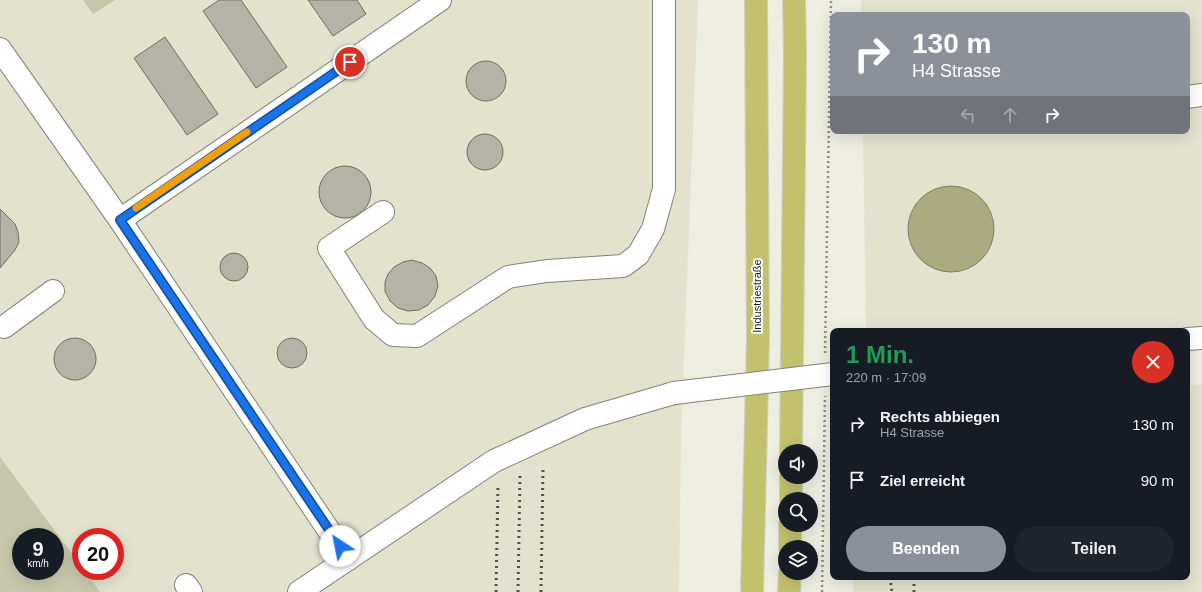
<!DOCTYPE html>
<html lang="de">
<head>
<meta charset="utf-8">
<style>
	body { margin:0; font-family:Arial,sans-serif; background:#20242c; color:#f1f3f6; height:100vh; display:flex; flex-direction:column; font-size:15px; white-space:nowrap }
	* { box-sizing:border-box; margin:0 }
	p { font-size:13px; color:#9ea1a6 }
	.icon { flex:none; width:22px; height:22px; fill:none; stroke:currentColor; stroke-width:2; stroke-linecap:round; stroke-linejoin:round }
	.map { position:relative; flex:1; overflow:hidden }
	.drawer { position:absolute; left:830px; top:328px; width:360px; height:252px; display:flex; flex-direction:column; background:#171b24; border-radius:8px; box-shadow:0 4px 16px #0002 }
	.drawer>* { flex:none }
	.guide { position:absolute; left:830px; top:12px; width:360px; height:122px; border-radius:8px; box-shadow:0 4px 16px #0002; background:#8c9099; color:#fff; overflow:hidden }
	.tools { position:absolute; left:778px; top:444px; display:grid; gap:8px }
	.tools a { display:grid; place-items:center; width:40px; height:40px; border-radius:50%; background:#171b24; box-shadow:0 4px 16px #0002; font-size:20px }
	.speed { position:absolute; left:12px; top:528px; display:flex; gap:8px; font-size:20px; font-weight:700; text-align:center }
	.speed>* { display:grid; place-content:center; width:52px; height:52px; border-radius:50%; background:#171b24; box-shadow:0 4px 16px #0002; line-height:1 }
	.speed small { font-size:10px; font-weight:400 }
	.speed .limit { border:6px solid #d22; background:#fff; color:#111 }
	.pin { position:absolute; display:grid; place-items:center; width:34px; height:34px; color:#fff; margin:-17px; border:2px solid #fff; border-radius:50%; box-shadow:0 1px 4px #0007 }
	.me { position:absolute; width:44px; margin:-22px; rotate:326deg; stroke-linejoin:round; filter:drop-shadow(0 0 3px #0008) }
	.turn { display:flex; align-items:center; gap:14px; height:84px; padding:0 16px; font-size:18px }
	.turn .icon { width:52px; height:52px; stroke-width:2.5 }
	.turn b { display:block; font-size:28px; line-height:34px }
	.lanes { display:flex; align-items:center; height:38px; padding:0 16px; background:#0003; justify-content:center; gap:20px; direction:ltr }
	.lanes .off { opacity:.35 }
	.round { display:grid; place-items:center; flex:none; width:42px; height:42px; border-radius:21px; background:#20242c }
	.overview { display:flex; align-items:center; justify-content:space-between; height:68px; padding:0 16px }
	h1 { font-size:24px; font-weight:700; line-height:30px; color:#1e9e55 }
	.cta { display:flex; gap:8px; margin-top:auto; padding:8px 16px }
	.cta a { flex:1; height:46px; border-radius:24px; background:#8c9099; color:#fff; font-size:16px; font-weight:700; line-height:46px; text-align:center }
	.cta a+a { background:#20242c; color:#f1f3f6 }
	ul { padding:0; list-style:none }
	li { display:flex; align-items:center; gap:12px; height:56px; padding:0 16px }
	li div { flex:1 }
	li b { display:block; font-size:15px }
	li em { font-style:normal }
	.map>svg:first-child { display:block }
	.built { fill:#e2e2cd; fill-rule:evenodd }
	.green { fill:#c6c7ab; fill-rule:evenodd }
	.water { fill:#aaaa81; stroke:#7f7f61 }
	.building { fill:#b3b3a6; stroke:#6f6f63 }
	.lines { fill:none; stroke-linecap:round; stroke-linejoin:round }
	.minor-casing { stroke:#828376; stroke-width:24 }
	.highway-casing { stroke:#cdcdcc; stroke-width:24 }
	.path { stroke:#8b8c82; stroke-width:2.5; stroke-dasharray:2 3; stroke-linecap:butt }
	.minor { stroke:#fff; stroke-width:22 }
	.highway { stroke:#c2c16c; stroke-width:22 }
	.rail { stroke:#51524a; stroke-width:3; stroke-dasharray:2 4; stroke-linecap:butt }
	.minor-bridge-casing { stroke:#828376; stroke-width:24; stroke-linecap:butt }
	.minor-bridge { stroke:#fff; stroke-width:22 }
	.route-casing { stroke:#114b97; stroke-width:10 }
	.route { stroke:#1a73e8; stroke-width:7 }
	.slow { stroke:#f59e0b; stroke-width:7 }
	.labels { text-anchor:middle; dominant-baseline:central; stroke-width:4; stroke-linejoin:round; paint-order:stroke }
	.street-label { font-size:11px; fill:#1a1b16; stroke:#fff }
</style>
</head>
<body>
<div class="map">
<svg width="1202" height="592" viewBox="0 0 1202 592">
	<rect width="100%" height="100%" fill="#edeee0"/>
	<!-- built -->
	<g class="built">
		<path d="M0 0H698L681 434 679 592H0ZM21 537H55V571H21ZM81 537H115V571H81Z"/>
		<path d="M861 0H1202V329L1182 331H866L863 131H1187V15H861Z"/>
		<path d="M1202 384V592H853V577H1187V386Z"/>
	</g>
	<!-- green -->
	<g class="green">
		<path d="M83 0H115L93 14Z"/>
		<path d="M0 457 81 566V571H85L100 592H0ZM21 537H55V571H21Z"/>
	</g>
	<!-- water -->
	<circle class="water" cx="951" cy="229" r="43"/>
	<!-- building -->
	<g class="building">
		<path d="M219 0H241L287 67 256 88 203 11Z"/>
		<path d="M308 0H357L366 14 333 36Z"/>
		<path d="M165 37 218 114 187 135 134 58Z"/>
		<circle cx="486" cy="81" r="20"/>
		<circle cx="485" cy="152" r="18"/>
		<circle cx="345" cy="192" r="26"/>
		<path d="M0 209 15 224 18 232 19 242 15 250 0 268Z"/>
		<circle cx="234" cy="267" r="14"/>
		<path d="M412 260 422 263 430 268 436 276 438 286 435 296 428 305 419 310 408 311 398 308 390 301 385 291V282L388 274 394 267 403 262Z"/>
		<circle cx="75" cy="359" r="21"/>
		<circle cx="292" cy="353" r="15"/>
	</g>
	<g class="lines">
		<!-- minor casing -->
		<g class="minor-casing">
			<g id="minor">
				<path d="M0 49 120 220 348 559"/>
				<path d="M1187 97 1202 95"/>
				<path d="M383 212 329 248 374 319 393 335 417 336 508 277 547 271 623 266 638 255 653 229 664 189V0"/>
				<path d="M120 220 440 0"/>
				<path d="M4 327 53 291"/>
				<path d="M1187 339 1202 338"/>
				<path d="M186 585 191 592"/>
				<path d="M299 592 494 461 585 419 674 393"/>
			</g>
		</g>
		<!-- highway casing -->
		<g class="highway-casing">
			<g id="highway">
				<path d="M791 451 795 55 794 0"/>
				<path d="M791 499V477"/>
				<path d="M790 547V525"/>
				<path d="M752 592 758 338 756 0"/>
				<path d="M789 592 790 573"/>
			</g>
		</g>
		<!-- path -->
		<g class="path">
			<path d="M825 353 831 0"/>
			<path d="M822 592 825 396"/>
		</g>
		<!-- minor -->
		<use href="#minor" class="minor"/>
		<!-- highway -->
		<use href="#highway" class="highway"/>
		<!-- rail -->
		<g class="rail">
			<path d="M890 577 892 592"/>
			<path d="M496 592 498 484"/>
			<path d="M518 592 520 474"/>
			<path d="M541 592 543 469"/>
			<path d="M914 592V577"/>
		</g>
		<!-- minor-bridge casing -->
		<g class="minor-bridge-casing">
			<path id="minor-bridge" d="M674 393 833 374"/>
		</g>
		<!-- minor-bridge -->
		<use href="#minor-bridge" class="minor-bridge"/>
	</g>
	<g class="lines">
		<!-- route casing -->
		<g class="route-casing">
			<path id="route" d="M340 546 120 220 350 62"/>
		</g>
		<!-- route -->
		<use href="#route" class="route"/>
		<!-- slow -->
		<path class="slow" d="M136 208 247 132"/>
	</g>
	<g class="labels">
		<!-- street labels -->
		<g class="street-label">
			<text transform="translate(757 296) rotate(-90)">Industriestraße</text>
		</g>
	</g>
</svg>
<div class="tools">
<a><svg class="icon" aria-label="sound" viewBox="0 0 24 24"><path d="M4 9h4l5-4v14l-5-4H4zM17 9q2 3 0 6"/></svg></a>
<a><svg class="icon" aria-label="search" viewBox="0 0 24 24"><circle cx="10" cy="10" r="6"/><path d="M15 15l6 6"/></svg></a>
<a><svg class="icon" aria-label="layers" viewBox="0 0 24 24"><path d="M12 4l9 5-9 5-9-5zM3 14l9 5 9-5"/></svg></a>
</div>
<div class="speed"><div>9<small>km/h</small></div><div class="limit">20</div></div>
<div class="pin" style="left:350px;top:62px;background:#d93025"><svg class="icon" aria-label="arrive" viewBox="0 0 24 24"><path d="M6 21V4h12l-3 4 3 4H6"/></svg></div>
<svg class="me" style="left:340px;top:546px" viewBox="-20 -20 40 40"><circle r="19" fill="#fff"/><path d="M0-13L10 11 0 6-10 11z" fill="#1a73e8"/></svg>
<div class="guide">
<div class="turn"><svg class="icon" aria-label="right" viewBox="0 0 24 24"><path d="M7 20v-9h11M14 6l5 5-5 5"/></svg><div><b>130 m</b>H4 Strasse</div></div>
<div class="lanes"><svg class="icon off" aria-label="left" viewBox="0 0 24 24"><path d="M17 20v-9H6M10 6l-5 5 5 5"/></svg><svg class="icon off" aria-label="ahead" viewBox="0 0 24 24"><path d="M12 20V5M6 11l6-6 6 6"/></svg><svg class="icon" aria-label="right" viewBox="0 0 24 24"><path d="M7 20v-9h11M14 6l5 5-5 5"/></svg></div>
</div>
<section class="drawer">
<div class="overview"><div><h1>1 Min.</h1><p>220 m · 17:09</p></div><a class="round" style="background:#d93025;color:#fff"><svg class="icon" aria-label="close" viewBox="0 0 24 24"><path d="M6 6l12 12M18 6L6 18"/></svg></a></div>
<ul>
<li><svg class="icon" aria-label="right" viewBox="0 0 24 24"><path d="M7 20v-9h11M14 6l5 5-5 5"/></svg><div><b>Rechts abbiegen</b><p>H4 Strasse</p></div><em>130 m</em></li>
<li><svg class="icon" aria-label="arrive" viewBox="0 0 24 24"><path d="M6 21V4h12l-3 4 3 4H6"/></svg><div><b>Ziel erreicht</b></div><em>90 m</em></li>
</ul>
<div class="cta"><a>Beenden</a><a>Teilen</a></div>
</section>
</div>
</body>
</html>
